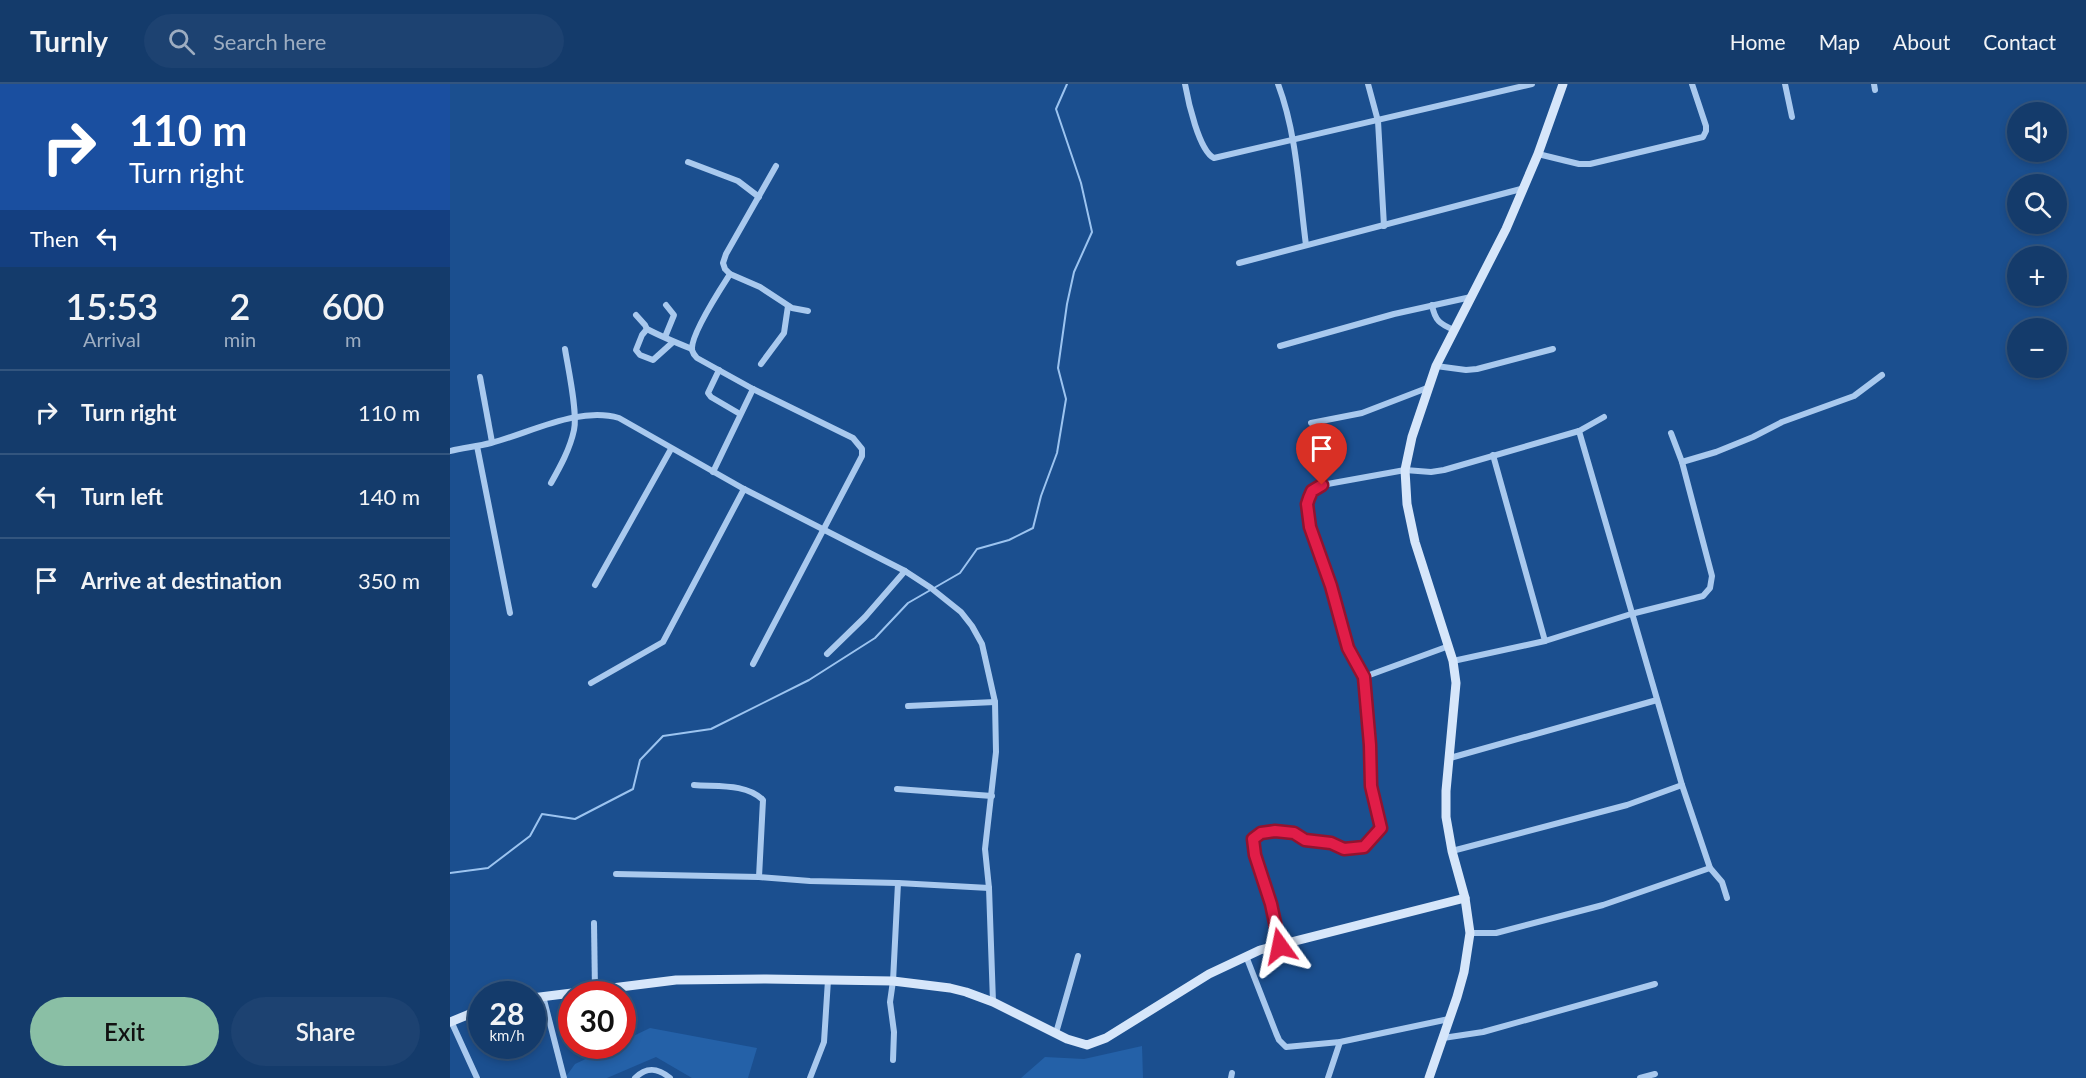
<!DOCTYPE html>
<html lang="en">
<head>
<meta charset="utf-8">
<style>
	body { margin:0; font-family:Lato,sans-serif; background:#1d4271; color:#f1f3f6; height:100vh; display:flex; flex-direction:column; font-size:22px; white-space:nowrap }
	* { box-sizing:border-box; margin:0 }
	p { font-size:20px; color:#9dadc1 }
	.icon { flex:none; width:33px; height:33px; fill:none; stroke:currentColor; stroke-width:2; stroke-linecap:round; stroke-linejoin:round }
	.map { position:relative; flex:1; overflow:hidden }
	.drawer { display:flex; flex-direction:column; background:#143b6b; width:450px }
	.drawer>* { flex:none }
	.hud { background:#1a4fa0; color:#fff; overflow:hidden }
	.fabs { position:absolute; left:1557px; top:18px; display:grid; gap:12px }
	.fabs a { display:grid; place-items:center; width:60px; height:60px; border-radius:50%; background:#143b6b; box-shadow:0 3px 9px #0003,0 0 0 2px #33557e; font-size:30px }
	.speed { position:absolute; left:18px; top:897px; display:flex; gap:12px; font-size:30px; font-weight:700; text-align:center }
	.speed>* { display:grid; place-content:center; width:78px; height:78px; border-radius:50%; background:#143b6b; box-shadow:0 3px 9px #0003,0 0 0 2px #33557e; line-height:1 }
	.speed small { font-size:15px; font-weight:400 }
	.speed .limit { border:9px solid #d22; background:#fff; color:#111 }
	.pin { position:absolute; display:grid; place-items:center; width:51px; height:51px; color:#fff; margin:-62px -26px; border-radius:50% 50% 50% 0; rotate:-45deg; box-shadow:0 0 6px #0007 }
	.pin .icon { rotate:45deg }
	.me { position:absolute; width:66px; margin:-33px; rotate:348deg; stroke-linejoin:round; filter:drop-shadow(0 0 4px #0008) }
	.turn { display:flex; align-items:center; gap:21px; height:126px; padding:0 30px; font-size:27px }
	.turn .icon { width:78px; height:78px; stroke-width:2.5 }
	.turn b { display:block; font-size:42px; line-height:51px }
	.then { display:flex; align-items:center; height:57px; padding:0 30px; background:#0003; gap:12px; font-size:22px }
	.eta { display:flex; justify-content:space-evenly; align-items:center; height:102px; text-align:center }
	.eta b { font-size:36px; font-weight:600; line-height:42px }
	.cta { display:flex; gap:12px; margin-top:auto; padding:12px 30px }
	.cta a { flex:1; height:69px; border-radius:36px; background:#8abfa5; color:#111; font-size:24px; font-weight:600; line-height:69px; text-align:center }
	.cta a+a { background:#1d4271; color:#f1f3f6 }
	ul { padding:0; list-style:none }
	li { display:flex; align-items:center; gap:18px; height:84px; padding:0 30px; border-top:2px solid #33557e }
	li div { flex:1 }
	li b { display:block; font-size:22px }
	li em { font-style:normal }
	header { display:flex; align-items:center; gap:36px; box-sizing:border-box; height:84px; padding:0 30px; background:#143b6b; border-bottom:2px solid #33557e }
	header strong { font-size:28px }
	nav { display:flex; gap:33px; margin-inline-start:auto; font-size:21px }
	.search { width:420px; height:54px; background:#1d4271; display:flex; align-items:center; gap:15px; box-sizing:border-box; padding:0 21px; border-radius:33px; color:#9dadc1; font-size:22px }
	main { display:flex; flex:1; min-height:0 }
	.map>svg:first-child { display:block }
	.green { fill:#2461a8 }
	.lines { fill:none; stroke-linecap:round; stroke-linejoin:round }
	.stream { stroke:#9cc4f0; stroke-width:2 }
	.street { stroke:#a9c9ee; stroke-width:6 }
	.secondary { stroke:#d6e6fa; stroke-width:9 }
	.route-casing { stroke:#92132f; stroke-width:15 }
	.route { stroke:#e11d48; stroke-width:10 }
</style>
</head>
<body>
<header>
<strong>Turnly</strong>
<div class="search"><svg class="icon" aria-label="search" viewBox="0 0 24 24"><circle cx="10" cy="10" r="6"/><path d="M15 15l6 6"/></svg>Search here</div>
<nav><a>Home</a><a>Map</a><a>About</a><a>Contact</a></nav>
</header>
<main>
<section class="drawer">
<div class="hud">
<div class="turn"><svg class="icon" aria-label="right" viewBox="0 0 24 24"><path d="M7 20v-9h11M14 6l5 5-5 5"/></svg><div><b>110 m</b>Turn right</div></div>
<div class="then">Then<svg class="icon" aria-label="left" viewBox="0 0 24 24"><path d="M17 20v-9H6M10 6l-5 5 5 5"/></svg></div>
</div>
<div class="eta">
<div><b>15:53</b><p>Arrival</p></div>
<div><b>2</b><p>min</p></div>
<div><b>600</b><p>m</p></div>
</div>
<ul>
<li><svg class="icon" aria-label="right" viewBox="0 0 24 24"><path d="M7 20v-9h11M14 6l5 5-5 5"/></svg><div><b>Turn right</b></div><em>110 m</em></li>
<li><svg class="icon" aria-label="left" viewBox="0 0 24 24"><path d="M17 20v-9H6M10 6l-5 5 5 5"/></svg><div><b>Turn left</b></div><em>140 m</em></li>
<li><svg class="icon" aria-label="arrive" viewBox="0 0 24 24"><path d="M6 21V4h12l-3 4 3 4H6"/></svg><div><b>Arrive at destination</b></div><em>350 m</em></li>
</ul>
<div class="cta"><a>Exit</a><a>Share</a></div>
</section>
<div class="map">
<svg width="1636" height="994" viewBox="0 0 1636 994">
	<rect width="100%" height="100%" fill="#1b4f8f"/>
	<!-- green -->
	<g class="green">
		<path d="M200 944 307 964 298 994H242L206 973 157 994H115L125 980 163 962H172L173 957Z"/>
		<path d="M692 962 693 994H571L595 973 634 975Z"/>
	</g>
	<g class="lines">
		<!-- stream -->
		<path class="stream" d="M0 789 38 784 80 752 92 730 125 735 183 705 190 676 213 652 261 645 359 596 425 554 458 519 510 489 527 465 559 456 583 444 591 412 607 369 616 315 608 284 617 220 624 188 642 148 631 99 606 25 617 0"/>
		<!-- street -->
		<g class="street">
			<path d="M735 0C738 17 749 67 764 74L1082 0"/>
			<path d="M828 0C847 50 849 108 856 161"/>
			<path d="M918 0 928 37 934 142"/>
			<path d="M1335 0 1342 33"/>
			<path d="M1424 0 1425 6"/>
			<path d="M1088 70 1129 80H1140L1253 53 1256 47V42L1242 0"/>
			<path d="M238 78 288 97 309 113"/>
			<path d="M326 82 276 170 273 179 275 185 280 190 310 203 342 224 358 227"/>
			<path d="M789 179 1071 105"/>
			<path d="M280 190C271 204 240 251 242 266 243 270 244 271 247 274L303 305 403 354 412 365V372L303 580"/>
			<path d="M982 221C985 237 990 240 1004 246"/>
			<path d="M186 231 195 241 197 245C212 253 227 259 242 265"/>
			<path d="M197 245 192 251 186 266 190 271 203 276 223 258"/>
			<path d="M215 253 224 231 216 221"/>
			<path d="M830 262 944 230 1021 213"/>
			<path d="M311 280 334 249 338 222"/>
			<path d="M986 282 1016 286 1027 285 1103 265"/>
			<path d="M269 286 258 309 261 313 290 330"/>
			<path d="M30 293 42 358"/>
			<path d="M861 339 912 329 977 304"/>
			<path d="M1129 347 1232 701 1260 784 1272 798 1277 814"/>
			<path d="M27 362 60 529"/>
			<path d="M0 367C14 364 28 362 41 359 80 349 129 322 169 334L294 405 455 487 481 504 511 528 522 542 532 560 545 618 546 668 535 765 539 804 543 918"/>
			<path d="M1232 378 1266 368 1303 353 1332 338 1404 312 1432 291"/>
			<path d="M263 388 303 305"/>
			<path d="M101 399C110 383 120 365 124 346 128 329 118 284 115 265"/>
			<path d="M145 501 221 365"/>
			<path d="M1095 557 1181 530 1253 512 1260 504 1262 492 1232 378 1221 349"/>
			<path d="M377 570 415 533 455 487"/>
			<path d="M1003 577 1095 557 1043 371"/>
			<path d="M914 593 999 562"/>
			<path d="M141 599 213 558 294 405"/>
			<path d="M458 622 545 618"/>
			<path d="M1000 674 1207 616"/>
			<path d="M244 701C266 703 296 699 313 716L309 793"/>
			<path d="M447 705 542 712"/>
			<path d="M1002 767 1177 721 1232 701"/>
			<path d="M166 790 309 793 360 797 448 799 539 804"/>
			<path d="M144 839 145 907"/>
			<path d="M1020 849H1046L1153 821 1260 784"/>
			<path d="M829 862 821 820 805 771 803 755C814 745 835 744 848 750 851 752 853 754 856 756 862 759 872 757 879 759 884 760 888 763 892 764 910 769 922 758 931 744L921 702 920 661 914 593 898 564 881 502 860 443 857 421 862 407 872 401 955 386 981 388 994 386 1129 347 1154 333"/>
			<path d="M796 872 826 949 829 956 836 963 890 958 999 935"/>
			<path d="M93 912 114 994"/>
			<path d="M1 937 27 994"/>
			<path d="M606 949 628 872"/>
			<path d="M993 954 1033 948 1205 900"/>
			<path d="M443 976 444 948 440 918 443 897 448 799"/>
			<path d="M185 994C197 982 208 984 220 994"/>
			<path d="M360 994 374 958 378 896"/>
			<path d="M781 994 782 989"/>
			<path d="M878 994 890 958"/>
			<path d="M1190 994 1205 990"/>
		</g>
		<!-- secondary -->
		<g class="secondary">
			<path d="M82 914 226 896 316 895 443 897 500 904 516 908 543 918 617 955 637 961 656 954 759 890 810 866 1015 814"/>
			<path d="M0 938 32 925"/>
			<path d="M979 994 1007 913 1014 888 1020 849 1015 814 1002 767 996 733V707L1006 599 1003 577 965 458 957 420 955 386 962 353 986 282 1056 145 1088 70 1113 0"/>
		</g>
	</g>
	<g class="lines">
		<!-- route casing -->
		<g class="route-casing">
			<path id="route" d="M830 862 821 820 805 771 803 755 811 749 825 747 844 749 855 756 881 759 894 765 914 763 931 744 921 702 920 661 914 593 898 564 881 502 860 443 857 420 859 414 862 407 872 401"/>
		</g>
		<!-- route -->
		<use href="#route" class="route"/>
	</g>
</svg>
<div class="fabs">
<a><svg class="icon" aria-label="sound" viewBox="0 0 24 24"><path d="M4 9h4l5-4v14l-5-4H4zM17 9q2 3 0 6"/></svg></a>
<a><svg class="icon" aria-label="search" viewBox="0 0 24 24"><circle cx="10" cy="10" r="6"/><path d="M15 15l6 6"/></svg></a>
<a>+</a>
<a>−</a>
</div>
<div class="speed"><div>28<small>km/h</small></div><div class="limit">30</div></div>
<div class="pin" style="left:872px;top:401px;background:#d93025"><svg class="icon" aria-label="arrive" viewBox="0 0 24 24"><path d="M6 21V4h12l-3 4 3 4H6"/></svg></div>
<svg class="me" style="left:830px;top:862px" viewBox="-20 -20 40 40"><path d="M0-17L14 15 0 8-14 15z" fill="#e11d48" stroke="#fff" stroke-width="4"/></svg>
</div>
</main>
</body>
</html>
